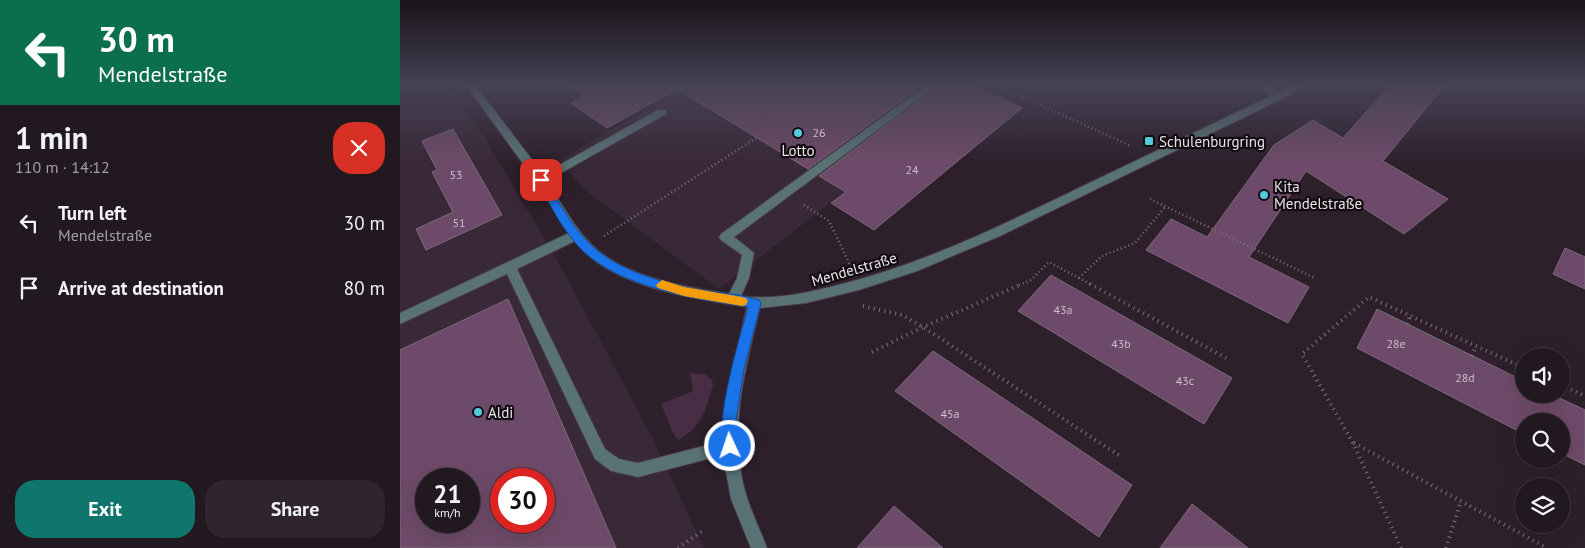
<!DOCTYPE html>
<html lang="en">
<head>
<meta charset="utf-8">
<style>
	body { margin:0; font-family:"PT Sans",sans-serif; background:#2e252d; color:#f1f3f6; height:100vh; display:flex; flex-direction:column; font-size:19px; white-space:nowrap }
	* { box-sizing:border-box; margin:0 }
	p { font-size:16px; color:#a2a0a5 }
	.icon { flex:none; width:28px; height:28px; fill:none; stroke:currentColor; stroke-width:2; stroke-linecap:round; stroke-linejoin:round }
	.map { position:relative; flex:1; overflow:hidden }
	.panel { display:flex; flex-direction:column; background:#221820; width:400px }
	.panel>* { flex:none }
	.top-card { background:#0b6e4f; color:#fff; overflow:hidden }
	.fabs { position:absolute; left:1115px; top:348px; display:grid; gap:10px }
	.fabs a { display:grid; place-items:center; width:55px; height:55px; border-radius:50%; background:#221820; box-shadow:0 5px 20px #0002,0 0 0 1px #3f373e; font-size:25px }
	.speed { position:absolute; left:15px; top:468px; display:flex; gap:10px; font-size:25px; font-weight:700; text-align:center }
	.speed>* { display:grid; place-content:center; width:65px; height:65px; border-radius:50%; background:#221820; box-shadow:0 5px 20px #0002,0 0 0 1px #3f373e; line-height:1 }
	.speed small { font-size:12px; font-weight:400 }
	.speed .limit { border:8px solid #d22; background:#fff; color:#111 }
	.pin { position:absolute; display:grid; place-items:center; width:42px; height:42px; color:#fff; margin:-21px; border-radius:10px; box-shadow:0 2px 8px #0006 }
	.me { position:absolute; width:55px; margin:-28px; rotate:357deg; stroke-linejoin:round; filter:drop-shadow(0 0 4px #0008) }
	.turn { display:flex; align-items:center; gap:18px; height:105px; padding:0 15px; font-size:22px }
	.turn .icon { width:65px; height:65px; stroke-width:2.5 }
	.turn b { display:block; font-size:35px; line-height:42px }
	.round { display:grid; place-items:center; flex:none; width:52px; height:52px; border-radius:20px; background:#2e252d }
	.overview { display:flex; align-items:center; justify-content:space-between; height:85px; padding:0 15px }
	h1 { font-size:30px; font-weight:700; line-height:38px }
	.cta { display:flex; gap:10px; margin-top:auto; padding:10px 15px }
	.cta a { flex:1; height:58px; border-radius:20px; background:#0f766e; color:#fff; font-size:20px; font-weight:700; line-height:58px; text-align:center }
	.cta a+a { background:#2e252d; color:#f1f3f6 }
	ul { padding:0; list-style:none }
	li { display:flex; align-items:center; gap:15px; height:65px; padding:0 15px }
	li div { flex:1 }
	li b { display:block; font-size:19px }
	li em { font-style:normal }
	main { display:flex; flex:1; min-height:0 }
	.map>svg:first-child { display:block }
	.built { fill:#392837; fill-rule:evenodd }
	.green { fill:#472e44 }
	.building { fill:#6d4a69; stroke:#7a6b78; fill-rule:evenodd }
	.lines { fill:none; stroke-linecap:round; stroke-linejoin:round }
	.minor-casing { stroke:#483b46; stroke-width:2 }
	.path-far1 { stroke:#7d727c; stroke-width:2.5; stroke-dasharray:1 3; stroke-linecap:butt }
	.path { stroke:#7d727c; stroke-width:4; stroke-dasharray:1 4.5; stroke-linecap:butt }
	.minor { fill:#597276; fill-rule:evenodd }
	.route { fill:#1a73e8; stroke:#114b97 }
	.slow { fill:#f59e0b }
	.poi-dot { fill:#54cadd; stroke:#120c11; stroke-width:2 }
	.labels { text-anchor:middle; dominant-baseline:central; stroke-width:4.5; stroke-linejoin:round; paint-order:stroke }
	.number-label { font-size:12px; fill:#ccbdca }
	.poi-label { font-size:15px; fill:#ebe3ea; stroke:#120c11; text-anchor:start }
	.street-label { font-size:15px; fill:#ebe3ea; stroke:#120c11 }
</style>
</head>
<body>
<main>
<section class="panel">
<div class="top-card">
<div class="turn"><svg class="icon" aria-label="left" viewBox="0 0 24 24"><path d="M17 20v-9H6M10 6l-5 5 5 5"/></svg><div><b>30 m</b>Mendelstraße</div></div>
</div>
<div class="overview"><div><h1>1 min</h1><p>110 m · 14:12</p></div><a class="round" style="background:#d93025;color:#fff"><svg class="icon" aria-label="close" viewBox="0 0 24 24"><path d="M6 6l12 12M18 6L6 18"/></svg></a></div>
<ul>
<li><svg class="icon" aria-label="left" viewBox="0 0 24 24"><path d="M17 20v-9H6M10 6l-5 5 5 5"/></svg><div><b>Turn left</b><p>Mendelstraße</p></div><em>30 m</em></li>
<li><svg class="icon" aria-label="arrive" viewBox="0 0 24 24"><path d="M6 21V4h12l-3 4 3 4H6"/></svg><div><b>Arrive at destination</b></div><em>80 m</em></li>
</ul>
<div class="cta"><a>Exit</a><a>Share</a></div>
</section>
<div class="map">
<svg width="1185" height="548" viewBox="0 0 1185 548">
	<rect width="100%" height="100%" fill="#2d202b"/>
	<!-- built -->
	<g class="built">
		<path d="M0 85H48L86 140 161 267 250 433 304 548H0ZM26 479H69V521H26ZM101 479H144V521H101Z"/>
		<path d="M291 85H550L512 140 319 289 190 194 158 160Z"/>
	</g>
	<!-- green -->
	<path class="green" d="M290 373 304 374 312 380 313 385C305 411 303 425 279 440L274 435 261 404 293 391Z"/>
	<!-- building -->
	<g class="building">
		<path d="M169 85H523L408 169 277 89 207 128 171 103 184 96Z"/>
		<path d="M540 85H574L622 108 474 230 431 203 446 192 419 176Z"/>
		<path d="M990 85H1045L983 161 1048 199 1004 234 906 171 849 257 909 287 888 323 746 250 771 219 807 237 874 145 913 120 943 138Z"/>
		<path d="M53 129 102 215 26 250 16 229 53 212 32 172 37 170 22 141Z"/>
		<path d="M1165 248 1185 257V289L1153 274Z"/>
		<path d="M651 275 832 378 804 424 618 311Z"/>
		<path d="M108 299 184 474 216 548H0V350ZM26 479H69V521H26ZM101 479H144V521H101Z"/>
		<path d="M977 309 1124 381V394H1151L1185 410V465L1161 453V421H1124V434L957 348Z"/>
		<path d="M533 351 732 485 699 537 495 391Z"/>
		<path d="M792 504 848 548H760Z"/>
		<path d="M494 506 543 548H457Z"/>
	</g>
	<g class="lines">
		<!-- minor casing -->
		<g class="minor-casing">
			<path id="minor" d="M66 85H75L143 174 258 110H266V114L147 181C161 202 173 226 191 244 223 277 285 287 329 294L337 278 342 255 321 240 319 237 321 234 527 85H538L334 237 354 253 349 278 341 296C372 300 403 294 434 286 522 265 602 225 683 186 746 156 808 126 871 96L859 85H870L879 92 892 85H905L882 99 600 236 517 271 459 290 406 303 360 308C345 368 328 429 345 491 350 510 360 529 367 548H351L331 499 323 455 238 477 211 471 195 459 107 274 0 324V313L169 233 137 183ZM175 241C208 287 295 299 347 307L327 392 323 441 238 463 219 459 205 449 117 269Z"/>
		</g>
		<!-- path-far1 -->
		<g class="path-far1">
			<path d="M597 85 731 146"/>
			<path d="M750 199 915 278"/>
			<path d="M404 205 429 221 451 267"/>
			<path d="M204 236 356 138"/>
			<path d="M679 278 702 256 735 243 765 207"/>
			<path d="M619 285 631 280 649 262 692 285"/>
		</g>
		<!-- path -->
		<g class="path">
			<path d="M690 284 826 358"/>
			<path d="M463 306 502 315 523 327 720 456"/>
			<path d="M1007 324 1010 316"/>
			<path d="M472 352 523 327 622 284"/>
			<path d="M1072 356 1076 346"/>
			<path d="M1161 385 1185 396"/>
			<path d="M1157 397 1158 394"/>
			<path d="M954 443 1147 548"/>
			<path d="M278 548 305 529"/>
			<path d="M1001 548 953 443 902 354 969 297 1124 368"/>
			<path d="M1046 548 1061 501"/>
		</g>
		<!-- minor -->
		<use href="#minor" class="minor"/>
	</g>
	<!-- sky -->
	<linearGradient id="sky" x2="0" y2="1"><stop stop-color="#191218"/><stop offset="0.52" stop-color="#464255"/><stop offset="1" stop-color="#464255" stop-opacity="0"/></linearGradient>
	<rect width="1185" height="162" fill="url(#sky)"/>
	<!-- route -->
	<path class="route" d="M141 177 144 178C158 200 171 226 190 244 214 268 252 279 284 287 308 293 335 292 359 300L361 303 344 369 335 427 337 446 335 451 330 453 325 451C313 422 340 338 348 307 297 299 222 288 183 251 163 232 150 204 136 180Z"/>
	<!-- slow -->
	<path class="slow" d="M262 280 284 287 342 297 346 298 348 301 346 305 342 306 284 296 258 288 256 285Z"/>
	<!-- markers -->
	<g class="poi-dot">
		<circle cx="398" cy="133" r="5"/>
		<rect x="744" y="136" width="10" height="10" rx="2.5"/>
		<circle cx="864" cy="195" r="5"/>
		<circle cx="78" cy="412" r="5"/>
	</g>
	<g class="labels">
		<!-- number labels -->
		<g class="number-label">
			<text x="419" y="132">26</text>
			<text x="512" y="169">24</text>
			<text x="56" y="174">53</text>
			<text x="59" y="222">51</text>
			<text x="663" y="309">43a</text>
			<text x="721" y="343">43b</text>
			<text x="996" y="343">28e</text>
			<text x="1065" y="377">28d</text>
			<text x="785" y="380">43c</text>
			<text x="550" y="413">45a</text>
		</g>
		<!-- poi labels -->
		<g class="poi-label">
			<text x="759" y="141">Schulenburgring</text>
			<text x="398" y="150" text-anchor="middle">Lotto</text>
			<text x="874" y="186">Kita<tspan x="874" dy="17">Mendelstraße</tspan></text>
			<text x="88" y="412">Aldi</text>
		</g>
		<!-- street labels -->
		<g class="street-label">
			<text transform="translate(454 269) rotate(-16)">Mendelstraße</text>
		</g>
	</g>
</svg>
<div class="fabs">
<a><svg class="icon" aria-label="sound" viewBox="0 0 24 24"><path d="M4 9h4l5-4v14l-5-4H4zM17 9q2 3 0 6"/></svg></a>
<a><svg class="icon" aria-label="search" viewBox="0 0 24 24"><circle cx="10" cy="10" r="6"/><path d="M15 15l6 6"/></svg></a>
<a><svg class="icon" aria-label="layers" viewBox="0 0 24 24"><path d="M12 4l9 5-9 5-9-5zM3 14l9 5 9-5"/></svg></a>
</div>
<div class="speed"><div>21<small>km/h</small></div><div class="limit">30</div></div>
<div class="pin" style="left:141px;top:180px;background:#d93025"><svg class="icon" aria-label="arrive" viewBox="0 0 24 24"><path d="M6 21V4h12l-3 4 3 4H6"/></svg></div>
<svg class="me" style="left:330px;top:446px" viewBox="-20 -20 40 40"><circle r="17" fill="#1a73e8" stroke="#fff" stroke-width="3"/><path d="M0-11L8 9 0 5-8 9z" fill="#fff"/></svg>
</div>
</main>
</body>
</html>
